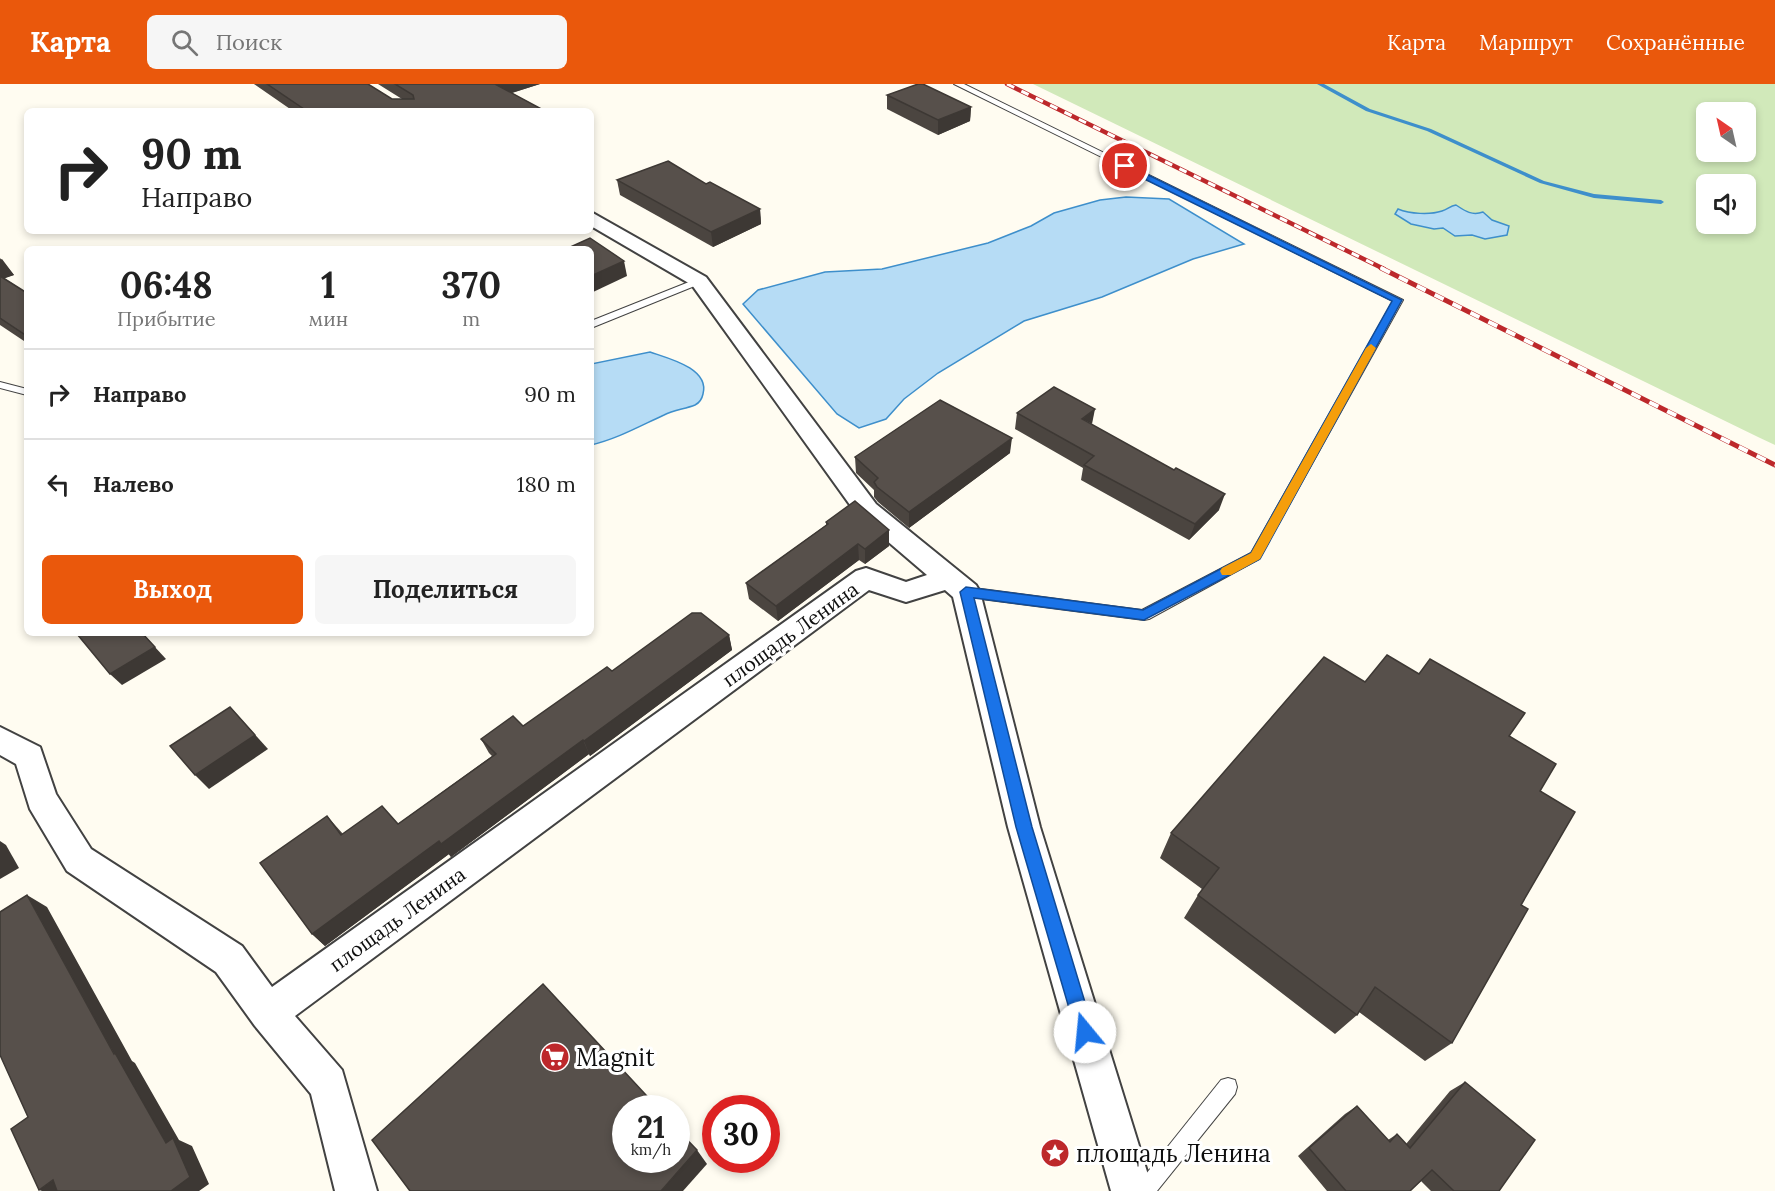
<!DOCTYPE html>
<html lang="ru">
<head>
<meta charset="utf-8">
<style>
	body { margin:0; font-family:Lora,serif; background:#f6f6f6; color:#222; height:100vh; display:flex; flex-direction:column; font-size:22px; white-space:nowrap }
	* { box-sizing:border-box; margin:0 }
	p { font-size:20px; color:#767676 }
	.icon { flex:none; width:33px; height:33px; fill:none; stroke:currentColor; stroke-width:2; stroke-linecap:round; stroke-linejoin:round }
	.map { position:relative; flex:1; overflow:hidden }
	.drawer { position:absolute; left:24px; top:162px; width:570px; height:390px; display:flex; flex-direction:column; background:#fff; border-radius:9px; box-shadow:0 3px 9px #0003 }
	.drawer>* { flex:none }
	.guide { position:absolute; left:24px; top:24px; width:570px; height:126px; border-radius:9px; box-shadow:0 3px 9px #0003; background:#fff; color:#222; overflow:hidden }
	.needle { width:39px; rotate:326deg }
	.controls { position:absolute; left:1696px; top:18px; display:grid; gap:12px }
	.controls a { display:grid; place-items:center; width:60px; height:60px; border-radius:9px; background:#fff; box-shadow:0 3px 9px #0003; font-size:30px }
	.speed { position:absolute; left:612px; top:1011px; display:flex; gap:12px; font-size:30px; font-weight:700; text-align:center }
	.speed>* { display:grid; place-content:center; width:78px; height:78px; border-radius:50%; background:#fff; box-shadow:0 3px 9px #0003; line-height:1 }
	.speed small { font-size:15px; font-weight:400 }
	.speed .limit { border:9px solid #d22; background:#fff; color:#111 }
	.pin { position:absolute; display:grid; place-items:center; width:51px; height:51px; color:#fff; margin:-26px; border:3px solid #fff; border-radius:50%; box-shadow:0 2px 6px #0007 }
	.me { position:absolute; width:66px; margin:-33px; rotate:343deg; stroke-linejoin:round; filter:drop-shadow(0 0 4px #0008) }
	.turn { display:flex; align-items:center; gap:21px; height:126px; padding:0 18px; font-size:27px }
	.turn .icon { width:78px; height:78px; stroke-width:2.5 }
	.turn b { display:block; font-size:42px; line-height:51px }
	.eta { display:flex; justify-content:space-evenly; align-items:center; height:102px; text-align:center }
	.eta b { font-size:36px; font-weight:700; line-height:42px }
	.action { display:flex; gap:12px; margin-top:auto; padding:12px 18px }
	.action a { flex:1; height:69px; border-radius:9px; background:#ea580c; color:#fff; font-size:24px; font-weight:700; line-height:69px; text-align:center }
	.action a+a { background:#f6f6f6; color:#222 }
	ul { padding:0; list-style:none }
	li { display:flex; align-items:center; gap:18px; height:90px; padding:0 18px; border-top:2px solid #e0e0e0 }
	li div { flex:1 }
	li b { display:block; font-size:22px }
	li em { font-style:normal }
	header { display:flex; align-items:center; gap:36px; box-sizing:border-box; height:84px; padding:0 30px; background:#ea580c; color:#fff }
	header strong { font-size:28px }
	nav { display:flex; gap:33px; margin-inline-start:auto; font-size:21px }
	.search { width:420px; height:54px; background:#f6f6f6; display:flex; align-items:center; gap:15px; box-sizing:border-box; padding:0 21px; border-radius:9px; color:#767676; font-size:22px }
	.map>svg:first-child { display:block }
	.green { fill:#d1e9ba; fill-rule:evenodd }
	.water { fill:#b6dcf5; stroke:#3e8fcb; stroke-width:1.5 }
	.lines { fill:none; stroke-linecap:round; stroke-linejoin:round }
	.stream { fill:#3e8fcb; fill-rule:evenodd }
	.lane-casing { stroke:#424242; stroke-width:2 }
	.street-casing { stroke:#424242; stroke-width:4 }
	.lane { fill:#fff; fill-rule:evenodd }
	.street { fill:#fff; fill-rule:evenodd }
	.rail-far1-casing { stroke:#bd282b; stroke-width:4.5 }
	.rail-casing { stroke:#bd282b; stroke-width:5 }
	.rail-far1 { stroke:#fff; stroke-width:3; stroke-dasharray:8; stroke-linecap:butt }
	.rail { stroke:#fff; stroke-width:4; stroke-dasharray:10; stroke-linecap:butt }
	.wall { fill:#4b4540 }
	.shaded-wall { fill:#3d3834 }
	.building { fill:#57504b; stroke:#3d3834; stroke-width:1.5 }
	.route { fill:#1a73e8; stroke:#114b97; stroke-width:1.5 }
	.slow { fill:#f59e0b }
	.labels { text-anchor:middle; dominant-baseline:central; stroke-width:6; stroke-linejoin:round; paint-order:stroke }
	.street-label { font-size:20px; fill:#0f0f0f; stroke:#fff }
	.near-poi-label { font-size:24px; fill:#0f0f0f; stroke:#fff; text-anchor:start }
</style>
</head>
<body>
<header>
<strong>Карта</strong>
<div class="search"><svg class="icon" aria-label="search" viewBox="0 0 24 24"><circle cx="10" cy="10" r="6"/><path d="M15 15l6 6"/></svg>Поиск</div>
<nav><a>Карта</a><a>Маршрут</a><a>Сохранённые</a></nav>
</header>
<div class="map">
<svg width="1775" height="1107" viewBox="0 0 1775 1107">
	<rect width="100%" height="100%" fill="#fffcf1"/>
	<!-- green -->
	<path class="green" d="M1033 0H1775V361L1758 353ZM1707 28H1746V68H1707ZM1707 100H1746V140H1707Z"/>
	<!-- water -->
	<g class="water">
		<path d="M1126 113 1169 115 1244 160 1193 175 1102 213 1024 237 938 289 904 315 886 335 859 344 837 330 743 220 758 206 825 188 882 185 988 159 1031 142 1054 129 1100 116Z"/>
		<path d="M1456 121C1465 127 1472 132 1483 128L1492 136 1509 142 1507 151 1485 155 1472 151 1455 152 1443 144 1434 145 1411 140 1395 130 1398 125C1410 130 1430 131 1442 127 1448 125 1450 122 1456 121Z"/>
		<path d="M650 268C667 274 710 284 703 310 702 315 699 319 695 321 685 325 674 326 664 331 640 342 617 355 591 361V280Z"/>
	</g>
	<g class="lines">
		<!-- stream -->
		<path class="stream" d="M1317 0H1324L1370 25 1431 45 1544 97 1594 110 1661 116 1664 118 1661 120 1594 114 1540 99 1427 47 1366 27Z"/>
		<!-- lane casing -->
		<g class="lane-casing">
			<g id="lane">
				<path d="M954 0H964L1403 216 1259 475 1149 535 1144 536 966 513 960 508 966 503 1142 526 1251 469 1393 217Z"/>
				<path d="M699 194 704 197 702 199 591 244V237Z"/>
				<path d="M0 298 27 305V311L0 304Z"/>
				<path d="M1228 994 1235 996 1237 1003 1235 1010 1157 1107H1135L1138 1100 1221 996Z"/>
			</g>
		</g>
		<!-- street casing -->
		<g class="street-casing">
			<path id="street" d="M591 128 706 193 876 420 976 501 980 508 1040 743 1153 1107H1111L1008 743 953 513 945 506 906 518 869 506 295 932 342 986 377 1107H335L311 1010 255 942 216 888 67 787 30 725 16 680 0 671V643L40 663 56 710 91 765 242 862 272 903 856 487 866 484 906 498 927 491 858 432 692 201 591 142Z"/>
		</g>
		<!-- lane -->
		<use href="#lane" class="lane"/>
		<!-- street -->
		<use href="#street" class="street"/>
		<!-- rail-far1 casing -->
		<g class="rail-far1-casing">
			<path id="rail-far1" d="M1007 0 1384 185"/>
		</g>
		<!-- rail casing -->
		<g class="rail-casing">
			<path id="rail" d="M1381 184 1775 381"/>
		</g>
		<!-- rail-far1 -->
		<use href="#rail-far1" class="rail-far1"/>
		<!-- rail -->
		<use href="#rail" class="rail"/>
	</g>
	<!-- wall -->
	<g class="wall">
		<path d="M254 0H368L392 15H402L378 0H540L512 9 545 27H293Z"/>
		<path d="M887 11 971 23 970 37 938 51 887 25Z"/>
		<path d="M617 96 706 100 760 125 761 140 713 163 620 111Z"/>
		<path d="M0 174 14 191 4 194 27 209V259L0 241Z"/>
		<path d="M1017 329 1092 341 1219 426 1189 456 1081 396 1083 384 1015 345Z"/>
		<path d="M1010 369 909 444 878 418 874 413V406L856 389 855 373Z"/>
		<path d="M826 438 889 446V462L865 480 859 476 778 537 749 515 746 499 826 441Z"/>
		<path d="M729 551 732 566 590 672 589 670 451 773 449 770 325 862 312 850 327 732 343 750 398 740 492 672 489 669 481 655 523 642 612 587Z"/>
		<path d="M1365 598 1509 652 1540 707 1521 821 1452 959 1425 977 1359 928 1357 931 1335 950 1184 834 1198 811 1202 805 1160 774 1171 749Z"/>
		<path d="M1465 998 1499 1107H1431L1421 1097 1410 1107H1327L1298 1072 1345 1030 1357 1022 1388 1056 1397 1050 1406 1060 1450 1007Z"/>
	</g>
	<!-- shaded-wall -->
	<g class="shaded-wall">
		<path d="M494 0H540L498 13Z"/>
		<path d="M971 23 970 37 938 51V36Z"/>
		<path d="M760 125 761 140 713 163 711 148Z"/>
		<path d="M2 175 14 191 0 196V176Z"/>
		<path d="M624 177 627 192 591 209V192Z"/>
		<path d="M1095 325 1092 340 1082 335Z"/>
		<path d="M1012 354 1010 369 909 444V428Z"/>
		<path d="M1225 410 1219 426 1189 456 1195 440Z"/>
		<path d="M889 446V462L865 480V465Z"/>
		<path d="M858 460 859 476 778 537 776 522Z"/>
		<path d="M142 549 166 575 122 601 110 590Z"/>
		<path d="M729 551 732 566 590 672 584 657Z"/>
		<path d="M230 623 268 665 209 705 195 691Z"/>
		<path d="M583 656 589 670 451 773 441 760Z"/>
		<path d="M0 757 6 761 19 784 0 795Z"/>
		<path d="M439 757 449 770 325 862 312 850Z"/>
		<path d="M27 811 47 823 132 977 135 979 179 1056 192 1062 209 1100 199 1107H171L166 1059 114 970Z"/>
		<path d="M697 1066 707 1080 683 1107H661Z"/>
		<path d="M53 1096 69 1107H42L39 1106Z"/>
	</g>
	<!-- building -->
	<g class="building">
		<path d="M267 0H368L392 15H414L413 11 395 0H495L545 27H307Z"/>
		<path d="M918 0H923L971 23 938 36 887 11Z"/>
		<path d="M668 77 706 100 710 98 760 125 711 148 617 96Z"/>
		<path d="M590 154 624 177 591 192V165H566Z"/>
		<path d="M0 192 27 209V252L0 234Z"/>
		<path d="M1054 303 1095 325 1082 335 1174 386 1176 384 1225 410 1195 440 1084 381 1094 372 1017 329Z"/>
		<path d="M940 316 1012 354 909 428 877 403 874 398 878 394 855 373Z"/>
		<path d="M855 417 889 446 865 465 858 460 776 522 746 499 828 440 826 438Z"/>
		<path d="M692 529H701L729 551 584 657 583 656 441 760 439 757 312 850 260 779 327 732 341 751 382 722 398 740 496 670 481 655 513 632 523 642 607 583 612 587Z"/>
		<path d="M79 549H142L155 563 110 590 77 550Z"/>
		<path d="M1387 571 1419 590 1430 575 1525 629 1509 652 1556 680 1540 707 1575 728 1521 821 1528 825 1452 959 1375 903 1357 931 1198 811 1219 784 1171 749 1324 573 1365 598Z"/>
		<path d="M230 623 255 651 195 691 170 662Z"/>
		<path d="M27 811 114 970 115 969 166 1059 173 1054 190 1093 171 1107H57L53 1096 39 1106 11 1045 28 1033 0 971V828Z"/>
		<path d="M543 900 658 1024H626V1076H676V1044L697 1066 661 1107H410L372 1056Z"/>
		<path d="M1465 998 1535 1056 1499 1107H1454L1432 1086 1410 1107H1346L1309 1064 1357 1022 1390 1058 1397 1050 1410 1064Z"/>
	</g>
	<!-- route -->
	<path class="route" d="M1122 81H1128L1402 216 1260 475 1144 536 974 514 1032 743 1094 948 1091 954 1085 957 1079 954 1076 948 1016 743 960 508 966 503 1143 526 1251 469 1392 217 1122 84Z"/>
	<!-- slow -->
	<path class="slow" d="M1371 260 1376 264 1260 475 1231 491H1222L1220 487 1222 484 1251 469 1366 264Z"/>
	<!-- icons -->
	<defs>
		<g id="supermarket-disc" transform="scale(1.5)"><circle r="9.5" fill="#bd282b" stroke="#fff"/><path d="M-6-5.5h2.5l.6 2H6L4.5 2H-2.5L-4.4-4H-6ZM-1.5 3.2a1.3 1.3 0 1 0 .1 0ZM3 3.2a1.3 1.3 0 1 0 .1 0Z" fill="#fff"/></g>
		<g id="sight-disc" transform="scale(1.5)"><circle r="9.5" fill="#bd282b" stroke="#fff"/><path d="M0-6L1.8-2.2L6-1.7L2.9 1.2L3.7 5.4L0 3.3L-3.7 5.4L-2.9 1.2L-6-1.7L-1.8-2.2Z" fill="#fff"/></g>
	</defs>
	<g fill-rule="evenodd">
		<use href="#supermarket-disc" x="555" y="973"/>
		<use href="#sight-disc" x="1055" y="1069"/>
	</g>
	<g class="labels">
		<!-- street labels -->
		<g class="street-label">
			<text transform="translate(790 550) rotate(-36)">площадь Ленина</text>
			<text transform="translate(397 835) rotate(-36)">площадь Ленина</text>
		</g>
		<!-- near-poi labels -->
		<g class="near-poi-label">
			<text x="576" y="973">Magnit</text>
			<text x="1076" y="1069">площадь Ленина</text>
		</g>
	</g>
</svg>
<div class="controls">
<a><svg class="needle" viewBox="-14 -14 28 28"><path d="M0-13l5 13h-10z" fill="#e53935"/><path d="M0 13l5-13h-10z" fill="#767676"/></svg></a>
<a><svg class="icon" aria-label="sound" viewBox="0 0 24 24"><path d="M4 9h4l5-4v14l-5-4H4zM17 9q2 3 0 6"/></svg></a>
</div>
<div class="speed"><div>21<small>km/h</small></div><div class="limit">30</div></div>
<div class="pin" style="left:1125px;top:82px;background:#d93025"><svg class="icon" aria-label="arrive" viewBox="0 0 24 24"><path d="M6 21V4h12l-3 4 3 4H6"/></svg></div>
<svg class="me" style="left:1085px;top:948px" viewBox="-20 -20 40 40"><circle r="19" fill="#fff"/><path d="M0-13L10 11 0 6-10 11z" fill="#1a73e8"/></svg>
<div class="guide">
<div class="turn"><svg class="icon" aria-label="right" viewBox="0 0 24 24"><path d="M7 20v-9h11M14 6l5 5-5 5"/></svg><div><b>90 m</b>Направо</div></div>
</div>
<section class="drawer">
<div class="eta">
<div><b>06:48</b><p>Прибытие</p></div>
<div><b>1</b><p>мин</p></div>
<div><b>370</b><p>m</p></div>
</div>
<ul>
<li><svg class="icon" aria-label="right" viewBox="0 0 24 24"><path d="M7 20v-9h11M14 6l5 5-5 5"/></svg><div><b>Направо</b></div><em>90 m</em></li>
<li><svg class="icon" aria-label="left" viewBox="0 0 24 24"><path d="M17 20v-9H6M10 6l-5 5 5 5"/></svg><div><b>Налево</b></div><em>180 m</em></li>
</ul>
<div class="action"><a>Выход</a><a>Поделиться</a></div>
</section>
</div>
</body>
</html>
